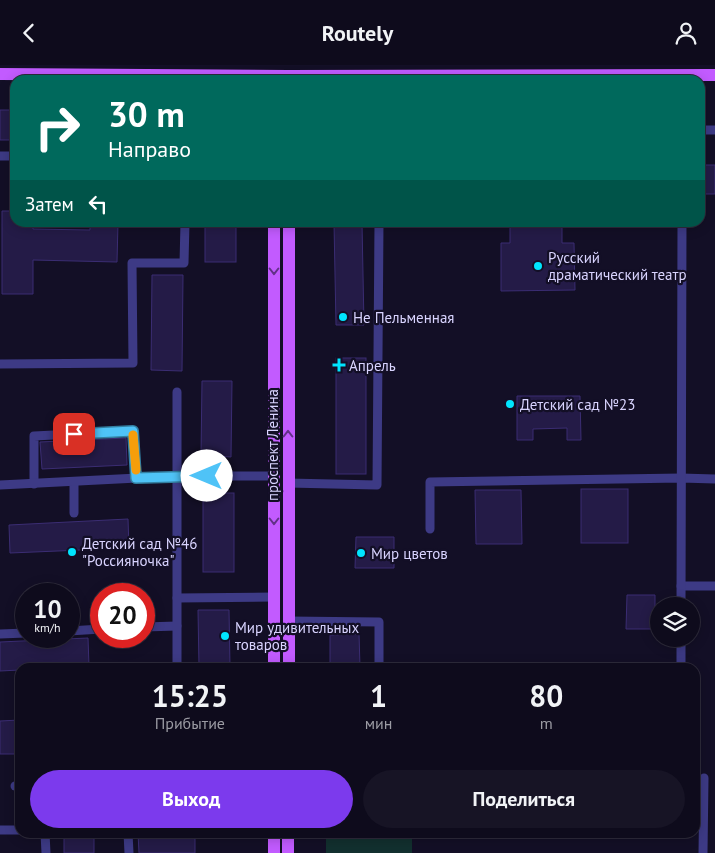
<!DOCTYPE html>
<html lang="ru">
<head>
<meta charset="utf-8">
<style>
	body { margin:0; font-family:"PT Sans",sans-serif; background:#171425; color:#f1f3f6; height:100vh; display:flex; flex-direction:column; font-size:19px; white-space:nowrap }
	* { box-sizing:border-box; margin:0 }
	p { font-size:16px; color:#9b9ba3 }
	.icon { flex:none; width:28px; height:28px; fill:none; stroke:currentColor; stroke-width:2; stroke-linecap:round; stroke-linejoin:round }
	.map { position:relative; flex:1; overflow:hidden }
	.drawer { position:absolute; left:15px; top:598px; width:685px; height:175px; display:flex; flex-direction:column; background:#0e0b1c; border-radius:15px; box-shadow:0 2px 12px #0003,0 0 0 1px #2e2b3b }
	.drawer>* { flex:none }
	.top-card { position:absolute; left:10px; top:10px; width:695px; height:152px; border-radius:15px; box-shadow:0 2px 12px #0003,0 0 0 1px #2e2b3b; background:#00695c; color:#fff; overflow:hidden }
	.tools { position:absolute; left:650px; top:532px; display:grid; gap:10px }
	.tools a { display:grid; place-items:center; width:50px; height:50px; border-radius:50%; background:#0e0b1c; box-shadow:0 2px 12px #0003,0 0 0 1px #2e2b3b; font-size:25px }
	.speed { position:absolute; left:15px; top:518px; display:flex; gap:10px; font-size:25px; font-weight:700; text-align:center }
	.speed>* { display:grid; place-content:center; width:65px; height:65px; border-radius:50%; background:#0e0b1c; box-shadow:0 2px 12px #0003,0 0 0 1px #2e2b3b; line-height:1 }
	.speed small { font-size:12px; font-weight:400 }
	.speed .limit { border:8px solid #d22; background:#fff; color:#111 }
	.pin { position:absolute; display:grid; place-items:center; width:42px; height:42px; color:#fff; margin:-21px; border-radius:10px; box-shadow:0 2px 8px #0006 }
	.me { position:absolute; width:55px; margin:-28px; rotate:270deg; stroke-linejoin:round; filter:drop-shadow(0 0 4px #0008) }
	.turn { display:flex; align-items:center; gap:18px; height:105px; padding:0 15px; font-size:22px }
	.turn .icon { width:65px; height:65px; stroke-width:2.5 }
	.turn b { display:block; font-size:35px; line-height:42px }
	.then { display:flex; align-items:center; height:48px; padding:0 15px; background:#0003; gap:10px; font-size:19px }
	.eta { display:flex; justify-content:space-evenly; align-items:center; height:85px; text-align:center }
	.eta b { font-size:30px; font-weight:700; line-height:35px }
	.cta { display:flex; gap:10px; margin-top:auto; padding:10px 15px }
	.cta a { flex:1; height:58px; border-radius:30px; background:#7c3aed; color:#fff; font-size:20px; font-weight:700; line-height:58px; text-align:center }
	.cta a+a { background:#171425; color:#f1f3f6 }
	header { display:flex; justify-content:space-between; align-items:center; height:65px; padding:0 15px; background:#0e0b1c; font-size:22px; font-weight:700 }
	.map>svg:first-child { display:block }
	.green { fill:#12302f }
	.building { fill:#241b47; stroke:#3b2d73 }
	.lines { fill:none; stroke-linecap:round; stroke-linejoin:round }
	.lane { stroke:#3d3a85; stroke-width:9 }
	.primary { stroke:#c25bff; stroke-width:12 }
	.oneway { stroke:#623188 }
	.route-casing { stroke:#337fa1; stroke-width:12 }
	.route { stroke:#4fc3f7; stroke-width:9 }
	.slow { stroke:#f59e0b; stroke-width:9 }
	.poi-dot { fill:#00e5ff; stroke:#130f26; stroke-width:2 }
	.labels { text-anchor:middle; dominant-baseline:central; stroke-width:4.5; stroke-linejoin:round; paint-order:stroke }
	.poi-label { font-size:15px; fill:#d9d4ff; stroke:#130f26; text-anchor:start }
	.street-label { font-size:15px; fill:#d9d4ff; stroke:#130f26 }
</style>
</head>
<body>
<header><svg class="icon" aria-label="back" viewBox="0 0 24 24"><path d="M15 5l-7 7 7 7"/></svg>Routely<svg class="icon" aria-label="person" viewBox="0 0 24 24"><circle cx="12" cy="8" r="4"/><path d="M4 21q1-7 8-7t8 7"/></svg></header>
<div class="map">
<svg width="715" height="788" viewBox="0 0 715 788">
	<rect width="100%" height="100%" fill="#130f26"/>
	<!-- green -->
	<rect class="green" x="326" y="768" width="86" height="20"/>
	<!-- building -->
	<g class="building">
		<rect x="0" y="45" width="15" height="30"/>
		<rect x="700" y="100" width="15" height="29"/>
		<path d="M2 146H15V158H33V164L90 165V158H118L117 197 33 195V229H2Z"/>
		<rect x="205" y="158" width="31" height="39"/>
		<path d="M334 158H362L364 260H336Z"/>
		<path d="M510 158H562V178H574L575 225 501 226V178H510Z"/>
		<path d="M152 210H183L182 306 151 305Z"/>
		<rect x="336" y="293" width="30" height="116"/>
		<path d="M202 316H232L231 392 201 390Z"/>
		<path d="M517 331H580L581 375H567V363L533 364V375H517Z"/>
		<path d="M126 373 127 400 42 404 40 377Z"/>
		<rect x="581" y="424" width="47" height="54"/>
		<path d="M475 425H521L522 479H476Z"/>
		<rect x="203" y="428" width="31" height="79"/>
		<path d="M128 454 129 483 10 488 9 460Z"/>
		<path d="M356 472H394V503H355Z"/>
		<path d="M627 530H655V564H626Z"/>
		<path d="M198 545H229L230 602H199Z"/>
		<path d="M359 569 360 602H330V570Z"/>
		<path d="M88 573 89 601 20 602V605L0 606V577Z"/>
		<path d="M20 655V689H0V656Z"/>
		<path d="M138 768H195V788H139Z"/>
		<rect x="64" y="773" width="30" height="15"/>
	</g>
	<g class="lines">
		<!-- lane -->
		<g class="lane">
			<path d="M700 65H715"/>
			<path d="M0 91H15"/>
			<path d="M0 299 133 298 132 198H184L185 158"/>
			<path d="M74 417V448"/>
			<path d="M288 418 377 420 379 158"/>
			<path d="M34 419V371L133 366 136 413"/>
			<path d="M0 420 177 411H274"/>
			<path d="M430 464V417L681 413 715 414"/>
			<path d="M681 521H715"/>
			<path d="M177 533 274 532"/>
			<path d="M681 541 682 158"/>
			<path d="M289 556 379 557V602"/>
			<path d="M144 562 177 561"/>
			<path d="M69 566 101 564"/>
			<path d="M0 569 26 568"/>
			<path d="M177 602V327"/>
			<path d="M681 602V574"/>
			<path d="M15 721H20"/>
			<path d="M0 765H20"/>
			<path d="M45 768 46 788"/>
			<path d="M114 768H128"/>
			<path d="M128 768 129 788"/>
			<path d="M703 788 704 713"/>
		</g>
		<!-- primary -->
		<g class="primary">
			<path d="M0 9 288 11 715 10"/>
			<path d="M274 158V602"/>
			<path d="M289 158V602"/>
			<path d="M274 788V768"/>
			<path d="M288 788V768"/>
		</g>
	</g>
	<!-- one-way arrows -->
	<defs><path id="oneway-chevron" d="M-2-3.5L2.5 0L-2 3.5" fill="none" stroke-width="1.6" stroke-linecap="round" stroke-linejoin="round" transform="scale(1.25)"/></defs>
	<g class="oneway">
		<use href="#oneway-chevron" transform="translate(274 206) rotate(90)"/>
		<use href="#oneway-chevron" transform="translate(288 369) rotate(-90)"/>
		<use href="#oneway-chevron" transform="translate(274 456) rotate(90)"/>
	</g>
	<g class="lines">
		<!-- route casing -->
		<g class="route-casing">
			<path id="route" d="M74 369 133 366 136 413 207 411"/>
		</g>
		<!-- route -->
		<use href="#route" class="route"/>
		<!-- slow -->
		<path class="slow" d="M133 370 136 405"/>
	</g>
	<!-- markers -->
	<g class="poi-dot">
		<circle cx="538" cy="201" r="5"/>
		<circle cx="343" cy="252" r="5"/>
		<path d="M336.5 292.5h5v5h5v5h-5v5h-5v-5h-5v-5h5z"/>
		<circle cx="510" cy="339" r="5"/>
		<circle cx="72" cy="487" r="5"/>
		<circle cx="361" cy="488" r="5"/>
		<circle cx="225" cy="571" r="5"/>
	</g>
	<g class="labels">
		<!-- poi labels -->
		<g class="poi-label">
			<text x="548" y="192">Русский<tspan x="548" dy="17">драматический театр</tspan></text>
			<text x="353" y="252">Не Пельменная</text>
			<text x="349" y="300">Апрель</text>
			<text x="520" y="339">Детский сад №23</text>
			<text x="82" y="478">Детский сад №46<tspan x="82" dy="17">"Россияночка"</tspan></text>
			<text x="371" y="488">Мир цветов</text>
			<text x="235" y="562">Мир удивительных<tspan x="235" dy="17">товаров</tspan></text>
		</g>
		<!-- street labels -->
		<g class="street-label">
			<text transform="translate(272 380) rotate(-90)">проспект Ленина</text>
		</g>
	</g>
</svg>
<div class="tools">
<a><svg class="icon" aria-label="layers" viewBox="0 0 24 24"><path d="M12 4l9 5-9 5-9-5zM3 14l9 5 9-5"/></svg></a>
</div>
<div class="speed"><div>10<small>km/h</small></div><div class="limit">20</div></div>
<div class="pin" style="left:74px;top:369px;background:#d93025"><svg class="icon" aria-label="arrive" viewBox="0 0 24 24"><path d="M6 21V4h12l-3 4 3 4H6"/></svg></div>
<svg class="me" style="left:207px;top:411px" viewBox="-20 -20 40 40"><circle r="19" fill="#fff"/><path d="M0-13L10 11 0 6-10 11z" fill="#4fc3f7"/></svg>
<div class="top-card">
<div class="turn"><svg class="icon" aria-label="right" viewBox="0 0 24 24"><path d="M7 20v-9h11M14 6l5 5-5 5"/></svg><div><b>30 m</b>Направо</div></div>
<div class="then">Затем<svg class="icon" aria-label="left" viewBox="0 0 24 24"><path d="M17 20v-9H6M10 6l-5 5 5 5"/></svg></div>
</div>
<section class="drawer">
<div class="eta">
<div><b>15:25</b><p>Прибытие</p></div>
<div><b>1</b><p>мин</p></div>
<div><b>80</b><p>m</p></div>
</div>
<div class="cta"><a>Выход</a><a>Поделиться</a></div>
</section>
</div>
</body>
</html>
